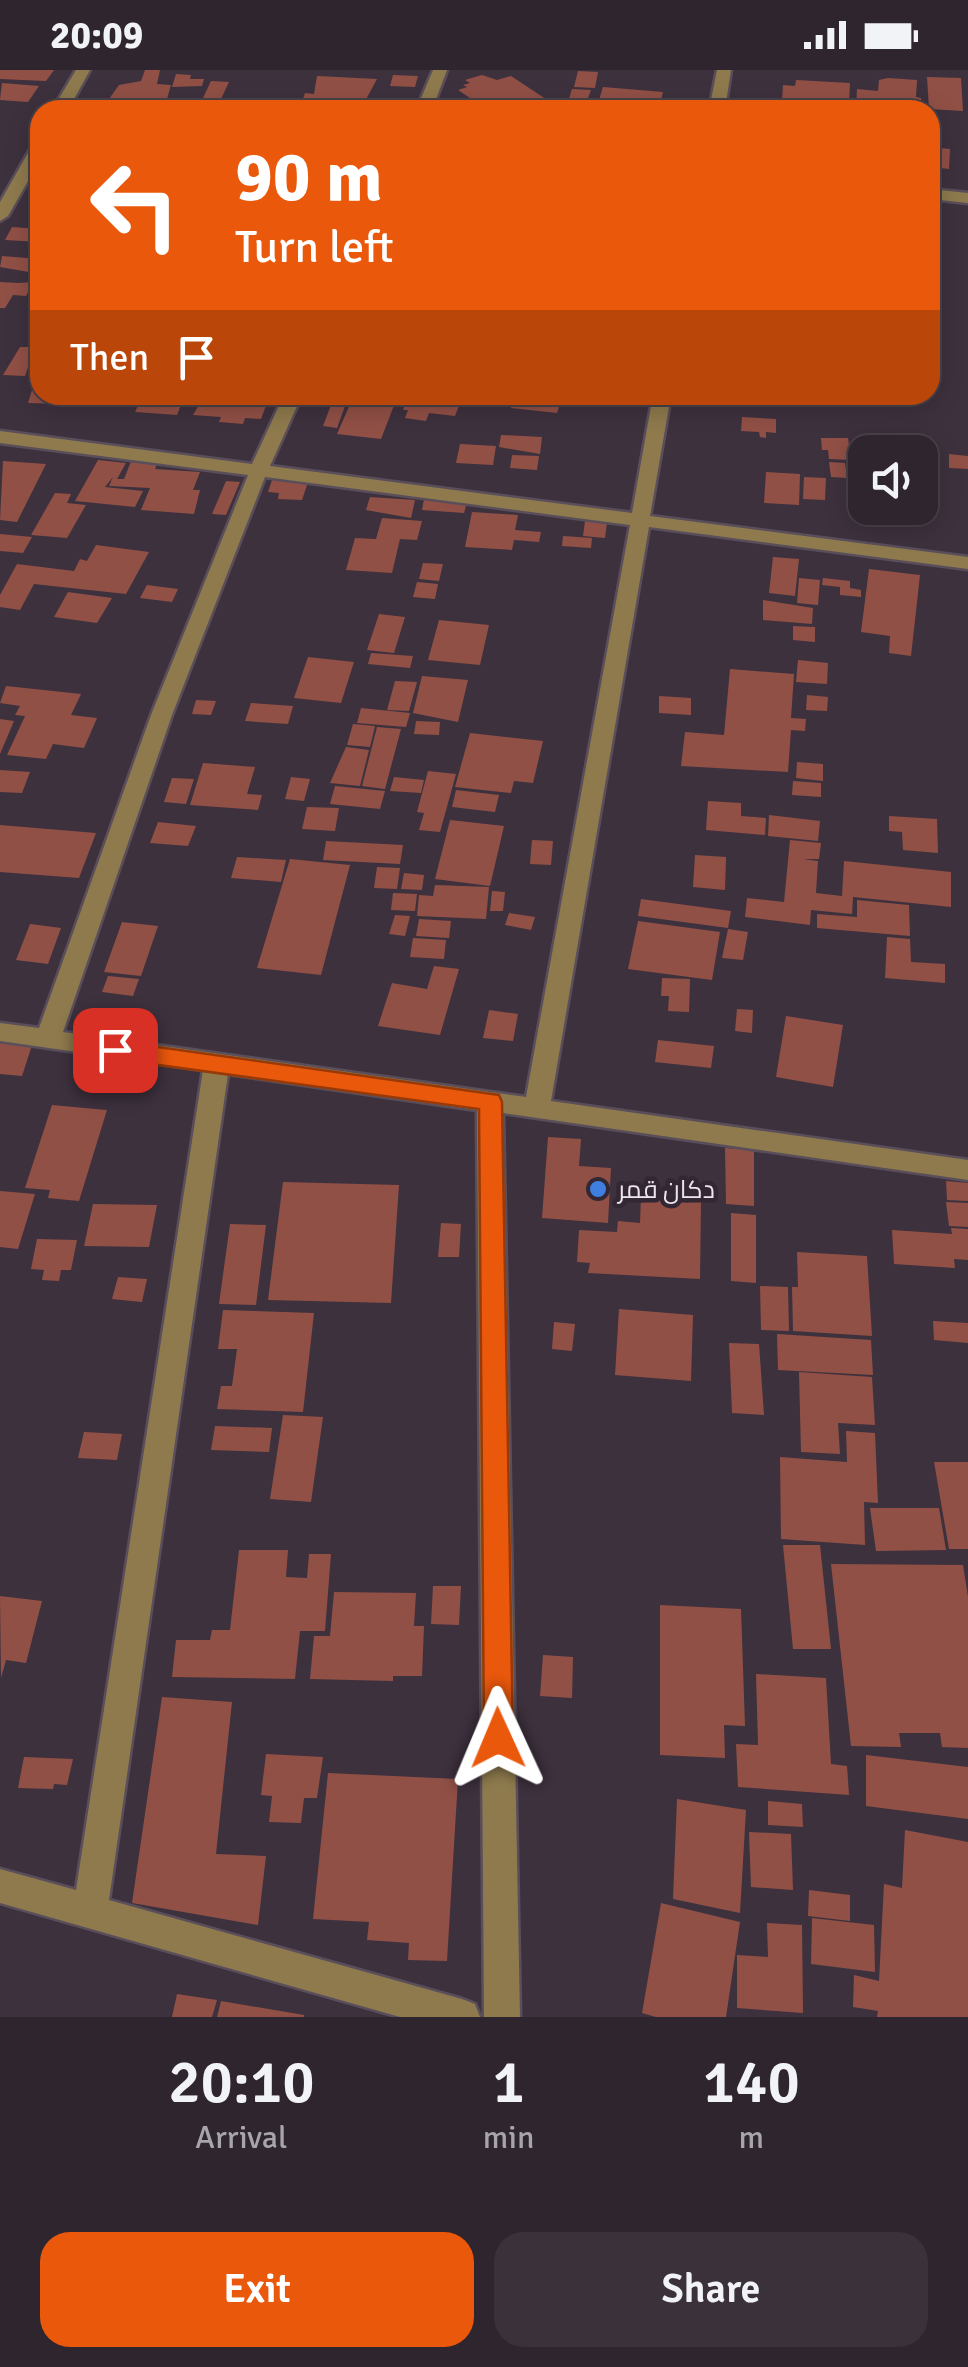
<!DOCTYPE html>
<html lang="en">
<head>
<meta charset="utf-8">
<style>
	body { margin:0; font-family:Signika,Cairo,sans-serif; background:#3a313a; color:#f1f3f6; height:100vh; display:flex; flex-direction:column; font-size:38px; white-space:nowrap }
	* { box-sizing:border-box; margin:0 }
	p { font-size:32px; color:#a7a5aa }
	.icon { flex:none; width:55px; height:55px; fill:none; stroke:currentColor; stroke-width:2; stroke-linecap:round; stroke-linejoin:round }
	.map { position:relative; height:1947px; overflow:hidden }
	.drawer { display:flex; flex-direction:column; background:#2e252e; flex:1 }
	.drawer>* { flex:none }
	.banner { position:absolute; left:30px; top:30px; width:910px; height:305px; border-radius:30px; box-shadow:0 5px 25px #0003,0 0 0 2px #49424a; background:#ea580c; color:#fff; overflow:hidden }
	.tools { position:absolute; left:848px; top:365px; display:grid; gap:20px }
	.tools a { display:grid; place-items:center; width:90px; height:90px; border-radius:20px; background:#2e252e; box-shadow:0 5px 25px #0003,0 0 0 2px #49424a; font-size:50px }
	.pin { position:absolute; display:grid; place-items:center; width:85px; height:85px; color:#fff; margin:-42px; border-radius:20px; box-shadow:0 5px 15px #0006 }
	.me { position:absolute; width:110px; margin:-55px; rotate:359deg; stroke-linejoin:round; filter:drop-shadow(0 0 8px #0008) }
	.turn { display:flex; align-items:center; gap:35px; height:210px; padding:0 40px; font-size:45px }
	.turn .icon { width:130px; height:130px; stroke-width:2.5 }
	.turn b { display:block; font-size:70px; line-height:85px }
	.then { display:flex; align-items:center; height:95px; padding:0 40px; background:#0003; gap:20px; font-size:38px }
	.eta { display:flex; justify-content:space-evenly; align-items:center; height:170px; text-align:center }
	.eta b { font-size:60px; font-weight:600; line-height:70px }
	.button { display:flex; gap:20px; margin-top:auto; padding:20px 40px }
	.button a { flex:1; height:115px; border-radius:30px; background:#ea580c; color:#fff; font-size:40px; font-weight:600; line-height:115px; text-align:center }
	.button a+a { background:#3a313a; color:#f1f3f6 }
	.status { display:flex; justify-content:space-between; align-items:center; height:70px; padding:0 50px; background:#2e252e; direction:ltr }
	.status svg { height:28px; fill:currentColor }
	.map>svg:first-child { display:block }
	.building { fill:#915046 }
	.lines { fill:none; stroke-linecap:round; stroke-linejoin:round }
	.minor-casing { stroke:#594e5a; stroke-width:5 }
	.minor { fill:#8e7a4d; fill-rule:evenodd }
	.route { fill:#ea580c; stroke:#983908; stroke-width:2.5 }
	.shop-dot { fill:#3f7fe0; stroke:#332734; stroke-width:4 }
	.labels { text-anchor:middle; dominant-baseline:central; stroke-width:9; stroke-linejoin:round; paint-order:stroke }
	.poi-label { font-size:25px; fill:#ede5ed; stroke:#332734; text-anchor:start }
</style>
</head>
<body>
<div class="status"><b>20:09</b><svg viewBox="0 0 49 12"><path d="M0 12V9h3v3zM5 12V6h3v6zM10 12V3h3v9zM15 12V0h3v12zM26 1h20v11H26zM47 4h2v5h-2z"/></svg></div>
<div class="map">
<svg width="968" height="1947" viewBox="0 0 968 1947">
	<rect width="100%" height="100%" fill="#3d313e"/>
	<!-- building -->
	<g class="building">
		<path d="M0 0H54L46 11 0 9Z"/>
		<path d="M145 0H160L157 14 171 15 167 29H109L119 15 141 11Z"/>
		<path d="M578 1 598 2 595 18 574 17Z"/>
		<path d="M176 4 191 5 190 9H204L202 16 172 17Z"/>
		<path d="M393 5 418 6 415 17 390 16Z"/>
		<path d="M482 5 497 10 511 6 558 37 488 40 458 20 467 17 463 15 470 13 465 10Z"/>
		<path d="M317 6 377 9 363 35 302 32 305 23 314 24Z"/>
		<path d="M927 7 961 8 963 41 929 39Z"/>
		<path d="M888 8 917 10 916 27 921 28V40H856L857 19 878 21 879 10Z"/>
		<path d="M796 10 850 13 849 34 782 30 783 15 795 16Z"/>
		<path d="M211 11 229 12 221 29 203 28Z"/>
		<path d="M2 13 39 16 28 32 0 30Z"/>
		<path d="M603 17 663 22 659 38 598 33Z"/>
		<path d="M572 19 591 20 586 34 568 32Z"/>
		<path d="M253 29H273L272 35 237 40 239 34 251 35Z"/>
		<path d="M930 77 950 79 949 99 930 97Z"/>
		<path d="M12 157 40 159V172L5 170Z"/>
		<path d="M2 186 40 189V204L0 197Z"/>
		<path d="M0 212 19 213 33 212 26 226 13 225 5 238H0Z"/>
		<path d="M20 277H35L25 306 3 305Z"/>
		<path d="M32 320 40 321V325H70L67 334 28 333Z"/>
		<path d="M143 325H185L177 345 135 342Z"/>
		<path d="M205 325 222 329 230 325H270L261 349 245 348 243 354 219 352 221 347 193 345Z"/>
		<path d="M354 325H398L381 369 337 364Z"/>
		<path d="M409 325H463L455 346 429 343 426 351 405 348 408 340H403Z"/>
		<path d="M515 325H563L557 343 511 338Z"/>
		<path d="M331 335 345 336 337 358 323 356Z"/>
		<path d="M742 347 776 349V363L766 362V368L760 367 759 362 741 361Z"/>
		<path d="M501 365 542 367 540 384 499 377Z"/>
		<path d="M821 368H848L851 390 829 389 828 380H822Z"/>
		<path d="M460 374 496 376 493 395 456 393Z"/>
		<path d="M949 384 968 386V399L949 398Z"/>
		<path d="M512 385 539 386 537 400 510 398Z"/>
		<path d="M132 389 158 391 155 399 200 402 193 420H200L194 444 141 440 150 418 109 416 113 407 105 417 143 421 135 437 75 431 98 390 126 393 117 409H124Z"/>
		<path d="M3 391 46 394 17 452 0 450Z"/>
		<path d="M829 392 845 393 847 408 831 407Z"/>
		<path d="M766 402 800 404 799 435 764 433Z"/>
		<path d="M804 407 826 408 825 430 803 429Z"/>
		<path d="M272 410 308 412 302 430 278 429 279 423 268 422Z"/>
		<path d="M226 411 240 412 226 445 212 444Z"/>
		<path d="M55 423 71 424 67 433 86 435 67 468 31 465Z"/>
		<path d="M370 427 415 430 411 448 366 440Z"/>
		<path d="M424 429 467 432 464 443 422 440Z"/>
		<path d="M472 442 518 445 515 460 541 462 539 472 514 470 512 480 465 477Z"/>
		<path d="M382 448 422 451 417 470 400 469 392 503 346 500 355 468 376 469Z"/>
		<path d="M585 451 607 452 605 468 583 466Z"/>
		<path d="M0 464 32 467 23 483 0 481Z"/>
		<path d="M563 466 592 468 591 478 562 476Z"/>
		<path d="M96 475 149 482 126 524 34 514 20 540 0 537V525L17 494 74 501 80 489 87 491Z"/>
		<path d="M773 487 799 489 795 526 769 523Z"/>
		<path d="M423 493 443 494 439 511 419 509Z"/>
		<path d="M869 499 920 505 911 586 889 583 890 566 861 562Z"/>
		<path d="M799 508 820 510 818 535 797 533Z"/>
		<path d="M823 508 850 511V518L861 520V527L840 525V517L822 515Z"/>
		<path d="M417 512 438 514 435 529 413 527Z"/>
		<path d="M147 515 178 519 172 532 140 528Z"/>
		<path d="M68 522 112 528 97 553 54 547Z"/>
		<path d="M763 530 813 538 812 554 763 550Z"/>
		<path d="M379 544 405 547 394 583 367 580Z"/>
		<path d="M439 550 489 555 480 595 428 590Z"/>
		<path d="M793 556 815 557V572L793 570Z"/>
		<path d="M371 583 413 586 410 598 368 594Z"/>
		<path d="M308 587 354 592 341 633 294 628Z"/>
		<path d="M798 590 828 593 827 614 796 612Z"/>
		<path d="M730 599 794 604 791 648 806 649 805 661 791 660 788 702 681 696 685 662 724 665Z"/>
		<path d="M422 606 468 610 458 652 413 643Z"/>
		<path d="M395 611 417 612 409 641 387 640Z"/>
		<path d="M6 616 81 624 71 645 97 648 84 678 53 674 46 689 7 685 25 646 15 645 20 636 0 633Z"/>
		<path d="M807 625 828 627 827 641 806 640Z"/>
		<path d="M659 626 691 628V645L659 643Z"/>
		<path d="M196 630 216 631 211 645 192 644Z"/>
		<path d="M251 633 293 636 288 654 245 651Z"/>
		<path d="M361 638 410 643 406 657 357 653Z"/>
		<path d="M0 649 14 651 0 684Z"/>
		<path d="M416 651 440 652 439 665 414 664Z"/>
		<path d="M353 654 375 656 370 677 347 675Z"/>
		<path d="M377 657 401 659 385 719 362 716Z"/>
		<path d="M470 663 543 671 533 713 514 711 511 723 455 717Z"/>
		<path d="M346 677 369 680 360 716 330 713Z"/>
		<path d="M797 692 823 694V711L796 708Z"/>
		<path d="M203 693 255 697 247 724 262 725 258 740 190 735Z"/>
		<path d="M0 700 30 702 22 723 0 722Z"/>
		<path d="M428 701 456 704 440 762 419 760 424 743 417 742Z"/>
		<path d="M291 707 310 709 304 731 285 729Z"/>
		<path d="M394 707 424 710 421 723 390 721Z"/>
		<path d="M172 708 194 709 186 734 164 732Z"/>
		<path d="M793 711 821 713V727L792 725Z"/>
		<path d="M335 716 385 721 380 739 330 734Z"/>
		<path d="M456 720 499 725 495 742 452 737Z"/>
		<path d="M708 731 741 733V746L766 748 765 765 706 760Z"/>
		<path d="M307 737 339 738 335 761 302 759Z"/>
		<path d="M769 745 820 751 818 771 768 766Z"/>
		<path d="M889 746 937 749 938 783 903 780 902 762 889 761Z"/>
		<path d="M450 750 504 756 490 816 435 809Z"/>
		<path d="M158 752 196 756 188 776 150 773Z"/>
		<path d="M0 755 96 763 79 808 0 802Z"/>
		<path d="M532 770 553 771 551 795 530 794Z"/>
		<path d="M790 770 821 773 819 789H803L818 791 816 823 842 826 844 791 951 802V837L853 827 852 844 811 840 810 855 745 847 747 828 784 832Z"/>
		<path d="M326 771 403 775 400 794 323 790Z"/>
		<path d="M695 785 726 787 725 820 693 817Z"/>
		<path d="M237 787 286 790 281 812 231 808Z"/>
		<path d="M290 789 350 795 321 905 257 898Z"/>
		<path d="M377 797 400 798 397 819 374 818Z"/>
		<path d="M404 803 424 805 422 820 401 819Z"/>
		<path d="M435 815 489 817 486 849 417 846 419 825 433 826Z"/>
		<path d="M492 821 505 822 503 841H490Z"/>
		<path d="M393 823 417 824 415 841 391 840Z"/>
		<path d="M641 829 731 841 728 858 638 846Z"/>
		<path d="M857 830 909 835 910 866 817 858V844L857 847Z"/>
		<path d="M509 843 535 847 531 860 505 855Z"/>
		<path d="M395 845 410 846 405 866 389 864Z"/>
		<path d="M419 849 451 851 449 868 416 866Z"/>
		<path d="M638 851 720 862 712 910 628 899Z"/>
		<path d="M122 852 158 856 141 906 104 902Z"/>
		<path d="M30 854 61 858 48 894 16 890Z"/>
		<path d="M728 859 748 862 743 890 722 888Z"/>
		<path d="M887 867 910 869 911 892 945 894V913L885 908Z"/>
		<path d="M413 868 446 870 444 889 410 887Z"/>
		<path d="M434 896 459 899 440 965 378 956 392 913 427 919Z"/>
		<path d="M108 906 139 909 133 926 102 922Z"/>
		<path d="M662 908 690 909 689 942 668 941 669 926H661Z"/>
		<path d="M737 939 753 940 752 963 735 961Z"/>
		<path d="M489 940 518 944 513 971 483 968Z"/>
		<path d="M786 946 843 955 833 1017 776 1007Z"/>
		<path d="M0 968 33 972 22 1006 0 1004Z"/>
		<path d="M658 970 714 976 711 998 655 992Z"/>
		<path d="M52 1035 107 1040 79 1131 48 1128 50 1120 25 1118Z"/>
		<path d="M548 1067 581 1069 579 1096 611 1098 608 1153 542 1148Z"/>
		<path d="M725 1078 754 1080V1136L726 1134Z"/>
		<path d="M946 1111 968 1113V1131L947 1130Z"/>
		<path d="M283 1112 399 1115 391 1233 268 1230Z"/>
		<path d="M0 1121 35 1124 18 1179 0 1177Z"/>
		<path d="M641 1126 701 1130 700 1209 588 1203 590 1193 577 1192 579 1160 617 1162 618 1151 640 1153Z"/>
		<path d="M946 1132 968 1133V1157L949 1156Z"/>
		<path d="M93 1134 157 1135 149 1177 84 1176Z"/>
		<path d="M731 1143 756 1145V1213L731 1211Z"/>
		<path d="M441 1153 461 1154 459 1187H438Z"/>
		<path d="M230 1154 266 1155 256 1235 219 1234Z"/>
		<path d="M951 1158 968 1159V1190L954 1189 955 1198 894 1194 892 1160 952 1164Z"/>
		<path d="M37 1169 77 1170 71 1200H61L59 1211 42 1210 44 1200 31 1199Z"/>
		<path d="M797 1182 867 1186 872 1266 793 1261 792 1217H798Z"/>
		<path d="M118 1207 147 1209 142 1232 112 1229Z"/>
		<path d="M760 1216 788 1217 789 1261 761 1260Z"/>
		<path d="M619 1239 693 1245 691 1311 615 1305Z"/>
		<path d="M223 1240 314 1243 303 1342 217 1339 221 1316H232L237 1279H218Z"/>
		<path d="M933 1251 968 1253V1273L934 1270Z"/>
		<path d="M554 1252 575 1254 572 1281 552 1279Z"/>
		<path d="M777 1264 871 1270 873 1305 778 1300Z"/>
		<path d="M729 1273 759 1274 764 1345 732 1343Z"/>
		<path d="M799 1302 872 1307 875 1355 838 1353 840 1384 801 1382Z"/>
		<path d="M283 1345 323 1347 311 1432 270 1429Z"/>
		<path d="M215 1356 272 1358 269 1382 211 1380Z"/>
		<path d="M846 1361 875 1363 878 1433 864 1432 865 1475 781 1469 780 1387 847 1392Z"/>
		<path d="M84 1362 122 1364 117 1390 78 1388Z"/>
		<path d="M934 1392H968V1479H949Z"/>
		<path d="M870 1438H939L946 1480 876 1481Z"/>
		<path d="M783 1475H820L831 1579H793Z"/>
		<path d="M239 1480H288L286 1507 307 1508 309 1484H331L325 1561H300L295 1609 172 1607 176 1570H210L212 1560H230Z"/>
		<path d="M831 1494 963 1495 968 1527V1678L942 1677 940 1663H899L901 1677 851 1676Z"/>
		<path d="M433 1516H461L459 1555 431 1554Z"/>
		<path d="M334 1522 416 1523 414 1556H424L422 1606H393V1611L310 1609 314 1566H330Z"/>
		<path d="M0 1526 42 1531 26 1593 6 1590 1 1608Z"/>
		<path d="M660 1535 741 1539 745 1656 724 1655 725 1688 660 1685Z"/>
		<path d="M543 1585 573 1587 572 1628 540 1626Z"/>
		<path d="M756 1604 826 1608 831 1694 847 1696 849 1725 738 1717 736 1674 758 1675Z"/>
		<path d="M162 1627 232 1632 216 1784 266 1786 258 1855 132 1833Z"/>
		<path d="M266 1684 323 1687 317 1728H304L301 1753 269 1752 272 1726 261 1725Z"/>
		<path d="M866 1685 968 1697V1749L866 1736Z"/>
		<path d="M24 1687 73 1689 67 1715 54 1714 53 1719 18 1718Z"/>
		<path d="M328 1703 458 1709 447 1891 408 1890 409 1873 367 1870 369 1852 313 1849Z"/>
		<path d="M677 1729 746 1740 740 1843 673 1829Z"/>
		<path d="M768 1731 802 1734 803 1757 768 1755Z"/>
		<path d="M905 1760 968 1772V1947H877L878 1941 853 1937 854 1905 879 1911 884 1814 902 1818Z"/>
		<path d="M749 1762 791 1764 793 1820 751 1817Z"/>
		<path d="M809 1820 850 1825V1851L808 1846Z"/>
		<path d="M661 1833 740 1852 726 1947H656L642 1943Z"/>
		<path d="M812 1848 874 1855 875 1902 811 1894Z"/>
		<path d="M767 1853 802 1855 803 1943 737 1938V1885L768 1887Z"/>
		<path d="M177 1924 217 1930 212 1947H172Z"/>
		<path d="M221 1931 304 1945V1947H217Z"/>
	</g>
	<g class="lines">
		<!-- minor casing -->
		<g class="minor-casing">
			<g id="minor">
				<path d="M76 0H90L68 40H52Z"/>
				<path d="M433 0H447L432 40H416Z"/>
				<path d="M717 0H731L725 40H709Z"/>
				<path d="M40 71V90L8 146 0 151V132L32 76Z"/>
				<path d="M930 119 968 123V133L930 129Z"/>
				<path d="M284 325H302L270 396 632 443 653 325H671L650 446 968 487V499L649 457 551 1031 968 1090V1110L503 1043 520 1947H484L477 1040 228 1004 109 1830 462 1929 475 1934 480 1947H400L0 1833V1799L76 1820 203 1000 0 971V953L39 958 151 645 248 405 0 373V361L252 394ZM265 407 630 455 526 1027 63 962 172 645Z"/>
			</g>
		</g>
		<!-- minor -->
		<use href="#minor" class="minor"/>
	</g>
	<!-- route -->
	<path class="route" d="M115 971 499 1025 502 1032 513 1668 509 1678 498 1682 488 1678 484 1668 479 1039 115 989 104 980Z"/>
	<!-- markers -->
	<circle class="shop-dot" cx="598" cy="1119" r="10"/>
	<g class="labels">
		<!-- poi labels -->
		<g class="poi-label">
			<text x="618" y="1119">دكان قمر</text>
		</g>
	</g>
</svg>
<div class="tools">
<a><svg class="icon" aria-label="sound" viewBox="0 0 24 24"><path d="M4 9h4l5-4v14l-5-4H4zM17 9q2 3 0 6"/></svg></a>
</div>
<div class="pin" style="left:115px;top:980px;background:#d93025"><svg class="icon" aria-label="arrive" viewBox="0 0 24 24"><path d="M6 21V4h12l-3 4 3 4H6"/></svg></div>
<svg class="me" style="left:498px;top:1668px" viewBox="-20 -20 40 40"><path d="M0-17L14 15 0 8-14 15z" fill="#ea580c" stroke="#fff" stroke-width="4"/></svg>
<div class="banner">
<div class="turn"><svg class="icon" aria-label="left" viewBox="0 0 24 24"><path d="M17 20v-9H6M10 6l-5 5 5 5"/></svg><div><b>90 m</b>Turn left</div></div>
<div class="then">Then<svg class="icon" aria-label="arrive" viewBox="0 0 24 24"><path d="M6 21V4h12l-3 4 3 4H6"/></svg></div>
</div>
</div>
<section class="drawer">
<div class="eta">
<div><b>20:10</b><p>Arrival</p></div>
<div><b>1</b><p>min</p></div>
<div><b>140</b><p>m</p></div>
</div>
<div class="button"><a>Exit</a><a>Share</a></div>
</section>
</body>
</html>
